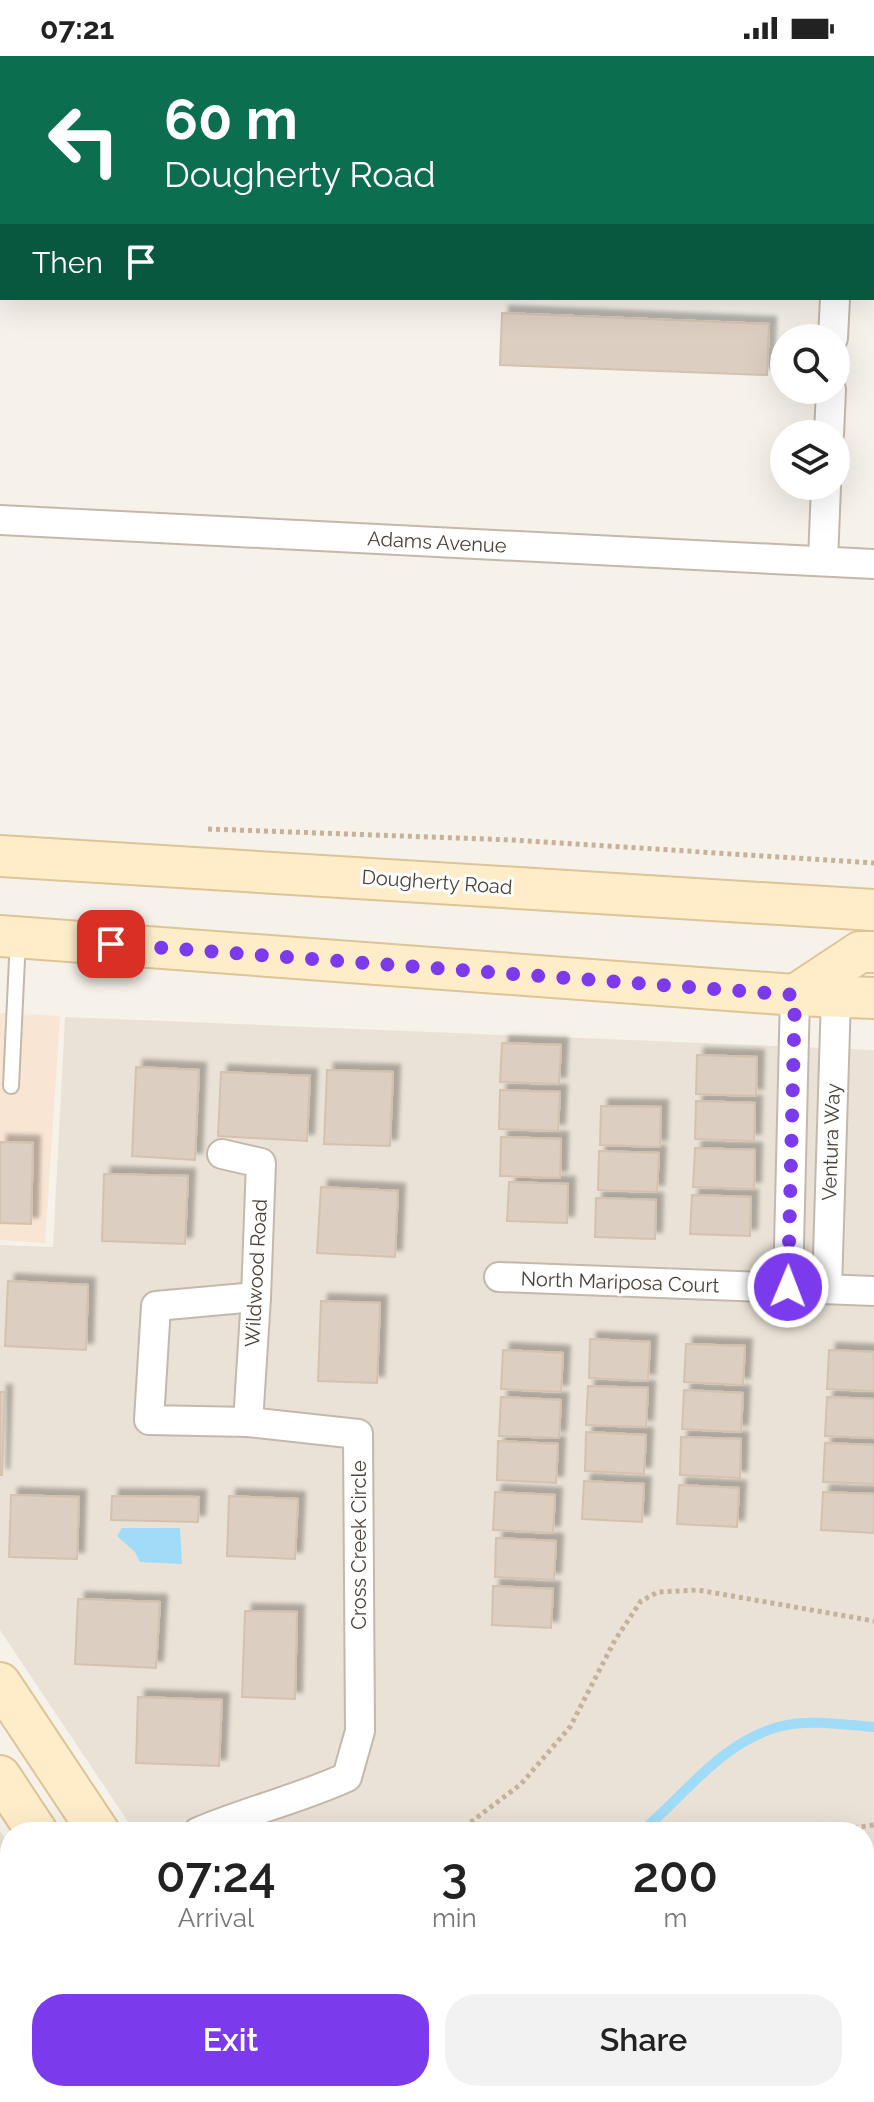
<!DOCTYPE html>
<html lang="en">
<head>
<meta charset="utf-8">
<style>
	body { margin:0; font-family:Raleway,sans-serif; background:#f2f2f2; color:#222; height:100vh; display:flex; flex-direction:column; font-size:30px; white-space:nowrap }
	* { box-sizing:border-box; margin:0 }
	p { font-size:26px; color:#767676 }
	.icon { flex:none; width:44px; height:44px; fill:none; stroke:currentColor; stroke-width:2; stroke-linecap:round; stroke-linejoin:round }
	.map { position:relative; flex:1; overflow:hidden }
	.details { position:absolute; left:0px; top:1766px; width:874px; height:280px; display:flex; flex-direction:column; background:#fff; border-radius:32px 32px 0 0; box-shadow:0 8px 32px #0002 }
	.details>* { flex:none }
	.hud { position:absolute; left:0px; top:0px; width:874px; height:244px; box-shadow:0 8px 32px #0002; background:#0b6e4f; color:#fff; overflow:hidden }
	.tools { position:absolute; left:770px; top:268px; display:grid; gap:16px }
	.tools a { display:grid; place-items:center; width:80px; height:80px; border-radius:50%; background:#fff; box-shadow:0 8px 32px #0002; font-size:40px }
	.pin { position:absolute; display:grid; place-items:center; width:68px; height:68px; color:#fff; margin:-34px; border-radius:16px; box-shadow:0 4px 12px #0006 }
	.me { position:absolute; width:88px; margin:-44px; rotate:1deg; stroke-linejoin:round; filter:drop-shadow(0 0 6px #0008) }
	.turn { display:flex; align-items:center; gap:28px; height:168px; padding:0 32px; font-size:36px }
	.turn .icon { width:104px; height:104px; stroke-width:2.5 }
	.turn b { display:block; font-size:56px; line-height:68px }
	.then { display:flex; align-items:center; height:76px; padding:0 32px; background:#0003; gap:16px; font-size:30px }
	.eta { display:flex; justify-content:space-evenly; align-items:center; height:136px; text-align:center }
	.eta b { font-size:48px; font-weight:600; line-height:56px }
	.action { display:flex; gap:16px; margin-top:auto; padding:16px 32px }
	.action a { flex:1; height:92px; border-radius:32px; background:#7c3aed; color:#fff; font-size:32px; font-weight:600; line-height:92px; text-align:center }
	.action a+a { background:#f2f2f2; color:#222 }
	.status { display:flex; justify-content:space-between; align-items:center; height:56px; padding:0 40px; background:#fff; direction:ltr }
	.status svg { height:22px; fill:currentColor }
	.map>svg:first-child { display:block }
	.residential { fill:#eae2d6 }
	.commercial { fill:#f9e5d3 }
	.green { fill:#d7eeae }
	.water { fill:#a0dcf8 }
	.lines { fill:none; stroke-linecap:round; stroke-linejoin:round }
	.stream { stroke:#a0dcf8; stroke-width:10 }
	.building { fill:#dccec0; stroke:#d4c2af; stroke-width:2; filter:url(#shadow) }
	.lane-casing { stroke:#c3b8aa; stroke-width:18 }
	.street-casing { stroke:#c3b8aa; stroke-width:32 }
	.secondary-casing { stroke:#ddc496; stroke-width:44 }
	.path { stroke:#c6b29a; stroke-width:5; stroke-dasharray:4 4; stroke-linecap:butt }
	.lane { stroke:#fff; stroke-width:14 }
	.street { stroke:#fff; stroke-width:28 }
	.secondary { stroke:#ffedca; stroke-width:40 }
	.route { stroke:#7c3aed; stroke-width:14; stroke-dasharray:0 25.2 }
	.labels { text-anchor:middle; dominant-baseline:central; stroke-width:6; stroke-linejoin:round; paint-order:stroke }
	.street-label { font-size:20px; fill:#4b4136; stroke:#fff }
</style>
</head>
<body>
<div class="status"><b>07:21</b><svg viewBox="0 0 49 12"><path d="M0 12V9h3v3zM5 12V6h3v6zM10 12V3h3v9zM15 12V0h3v12zM26 1h20v11H26zM47 4h2v5h-2z"/></svg></div>
<div class="map">
<svg width="874" height="2046" viewBox="0 0 874 2046">
	<defs>
		<filter id="shadow"><feDropShadow dx="7" dy="-7" stdDeviation="2" flood-color="#0004"/></filter>
	</defs>
	<rect width="100%" height="100%" fill="#f6f1e9"/>
	<!-- residential -->
	<g class="residential">
		<path d="M65 961 874 994V2046H315L308 2036H864V1776H135L0 1574V1189L53 1191Z"/>
		<path d="M0 1775 10 1790V1875L0 1882Z"/>
	</g>
	<!-- commercial -->
	<path class="commercial" d="M0 957 60 960 45 1187 0 1184Z"/>
	<!-- green -->
	<g class="green">
		<path d="M10 1961V2036H35L22 2046H0V1968Z"/>
		<path d="M73 2036H174L181 2046H77Z"/>
	</g>
	<!-- water -->
	<path class="water" d="M122 1472H180L182 1508 140 1506 135 1496 117 1480Z"/>
	<g class="lines">
		<!-- stream -->
		<g class="stream">
			<path d="M641 1776C685 1739 723 1684 782 1670 810 1663 845 1669 874 1671"/>
			<path d="M58 2046 85 2036"/>
		</g>
	</g>
	<!-- building -->
	<g class="building">
		<path d="M502 257 769 268 767 319 500 309Z"/>
		<path d="M502 987 561 989 559 1028 500 1026Z"/>
		<path d="M697 999 757 1001 756 1040 696 1038Z"/>
		<path d="M136 1011 199 1014 195 1104 132 1100Z"/>
		<path d="M327 1014 393 1016 390 1090 324 1088Z"/>
		<path d="M221 1016 310 1020 307 1085 218 1080Z"/>
		<path d="M500 1034 560 1036 558 1075 499 1073Z"/>
		<path d="M696 1045 755 1047 754 1085 695 1083Z"/>
		<path d="M601 1050 661 1051 660 1091 600 1089Z"/>
		<path d="M501 1081 561 1083 560 1122 500 1120Z"/>
		<path d="M0 1086 33 1087 31 1168 0 1167Z"/>
		<path d="M695 1092 755 1094 754 1133 693 1131Z"/>
		<path d="M599 1095 659 1097 657 1136 598 1134Z"/>
		<path d="M104 1118 188 1120 185 1188 102 1185Z"/>
		<path d="M509 1126 568 1128 567 1167 507 1165Z"/>
		<path d="M321 1131 398 1135 395 1201 317 1197Z"/>
		<path d="M692 1139 751 1141 750 1180 690 1178Z"/>
		<path d="M596 1142 656 1144 655 1183 595 1181Z"/>
		<path d="M8 1225 88 1229 86 1294 5 1290Z"/>
		<path d="M321 1245 380 1247 377 1327 318 1325Z"/>
		<path d="M590 1283 650 1286 648 1325 589 1322Z"/>
		<path d="M686 1288 745 1290 743 1329 684 1326Z"/>
		<path d="M503 1294 563 1297 561 1336 501 1333Z"/>
		<path d="M829 1294 874 1296V1335L827 1333Z"/>
		<path d="M588 1330 648 1332 646 1371 586 1369Z"/>
		<path d="M684 1334 743 1337 741 1376 682 1373Z"/>
		<path d="M0 1336H5L2 1419H0Z"/>
		<path d="M501 1341 561 1344 559 1382 499 1380Z"/>
		<path d="M827 1341 874 1343V1382L825 1380Z"/>
		<path d="M586 1376 646 1379 644 1418 585 1415Z"/>
		<path d="M681 1381 741 1383 740 1422 680 1419Z"/>
		<path d="M498 1385 558 1388 556 1427 497 1424Z"/>
		<path d="M825 1387 874 1389V1428L823 1426Z"/>
		<path d="M584 1425 644 1428 642 1466 582 1463Z"/>
		<path d="M679 1429 739 1432 737 1471 677 1468Z"/>
		<path d="M495 1436 555 1439 553 1477 493 1474Z"/>
		<path d="M823 1436 874 1438V1477L821 1474Z"/>
		<path d="M11 1439 79 1441 77 1503 9 1501Z"/>
		<path d="M112 1440 199 1441 198 1466 111 1464Z"/>
		<path d="M229 1440 298 1443 295 1503 227 1500Z"/>
		<path d="M496 1482 556 1485 554 1524 495 1521Z"/>
		<path d="M493 1530 553 1533 551 1572 492 1569Z"/>
		<path d="M78 1543 160 1546 156 1612 75 1608Z"/>
		<path d="M245 1555 297 1556 295 1643 242 1641Z"/>
		<path d="M138 1641 222 1644 219 1710 136 1707Z"/>
		<path d="M864 1937 874 1951V1957L864 1965Z"/>
		<path d="M710 2036H752L760 2046H698Z"/>
	</g>
	<g class="lines">
		<!-- lane casing -->
		<g class="lane-casing">
			<path id="lane" d="M11 1030 18 882"/>
		</g>
		<!-- street casing -->
		<g class="street-casing">
			<g id="street">
				<path d="M846 2V0"/>
				<path d="M833 282 835 242"/>
				<path d="M829 378 831 334"/>
				<path d="M0 464 874 508"/>
				<path d="M823 505 826 430"/>
				<path d="M222 1098 261 1107 256 1241 248 1366"/>
				<path d="M499 1221 874 1235"/>
				<path d="M788 1231 795 939"/>
				<path d="M827 1232 836 941"/>
				<path d="M198 1776C247 1755 299 1743 347 1721L360 1675 358 1378 248 1366 149 1364 156 1250 256 1241"/>
				<path d="M0 1921 10 1914"/>
				<path d="M559 2046 555 2039 561 2036"/>
			</g>
		</g>
		<!-- secondary casing -->
		<g class="secondary-casing">
			<g id="secondary">
				<path d="M0 800 874 854"/>
				<path d="M0 880 795 939 874 942"/>
				<path d="M795 939 860 896H874"/>
				<path d="M0 1627 99 1776"/>
				<path d="M0 1720 37 1776"/>
				<path d="M211 2036 218 2046"/>
				<path d="M275 2036 282 2046"/>
			</g>
		</g>
		<!-- path -->
		<g class="path">
			<path d="M208 773 513 784 874 807"/>
			<path d="M458 1776 521 1728 570 1671 615 1584 641 1545 658 1536 698 1534 874 1565"/>
			<path d="M822 1776 874 1769"/>
			<path d="M358 2046 378 2036"/>
		</g>
		<!-- lane -->
		<use href="#lane" class="lane"/>
		<!-- street -->
		<use href="#street" class="street"/>
		<!-- secondary -->
		<use href="#secondary" class="secondary"/>
	</g>
	<g class="lines">
		<!-- route -->
		<path class="route" d="M111 888 795 939 788 1231"/>
	</g>
	<g class="labels">
		<!-- street labels -->
		<g class="street-label">
			<text transform="translate(437 486) rotate(3)">Adams Avenue</text>
			<text transform="translate(437 826) rotate(4)">Dougherty Road</text>
			<text transform="translate(831 1086) rotate(-88)">Ventura Way</text>
			<text transform="translate(256 1217) rotate(-87)">Wildwood Road</text>
			<text transform="translate(620 1226) rotate(2)">North Mariposa Court</text>
			<text transform="translate(359 1489) rotate(-90)">Cross Creek Circle</text>
		</g>
	</g>
</svg>
<div class="tools">
<a><svg class="icon" aria-label="search" viewBox="0 0 24 24"><circle cx="10" cy="10" r="6"/><path d="M15 15l6 6"/></svg></a>
<a><svg class="icon" aria-label="layers" viewBox="0 0 24 24"><path d="M12 4l9 5-9 5-9-5zM3 14l9 5 9-5"/></svg></a>
</div>
<div class="pin" style="left:111px;top:888px;background:#d93025"><svg class="icon" aria-label="arrive" viewBox="0 0 24 24"><path d="M6 21V4h12l-3 4 3 4H6"/></svg></div>
<svg class="me" style="left:788px;top:1231px" viewBox="-20 -20 40 40"><circle r="17" fill="#7c3aed" stroke="#fff" stroke-width="3"/><path d="M0-11L8 9 0 5-8 9z" fill="#fff"/></svg>
<div class="hud">
<div class="turn"><svg class="icon" aria-label="left" viewBox="0 0 24 24"><path d="M17 20v-9H6M10 6l-5 5 5 5"/></svg><div><b>60 m</b>Dougherty Road</div></div>
<div class="then">Then<svg class="icon" aria-label="arrive" viewBox="0 0 24 24"><path d="M6 21V4h12l-3 4 3 4H6"/></svg></div>
</div>
<section class="details">
<div class="eta">
<div><b>07:24</b><p>Arrival</p></div>
<div><b>3</b><p>min</p></div>
<div><b>200</b><p>m</p></div>
</div>
<div class="action"><a>Exit</a><a>Share</a></div>
</section>
</div>
</body>
</html>
